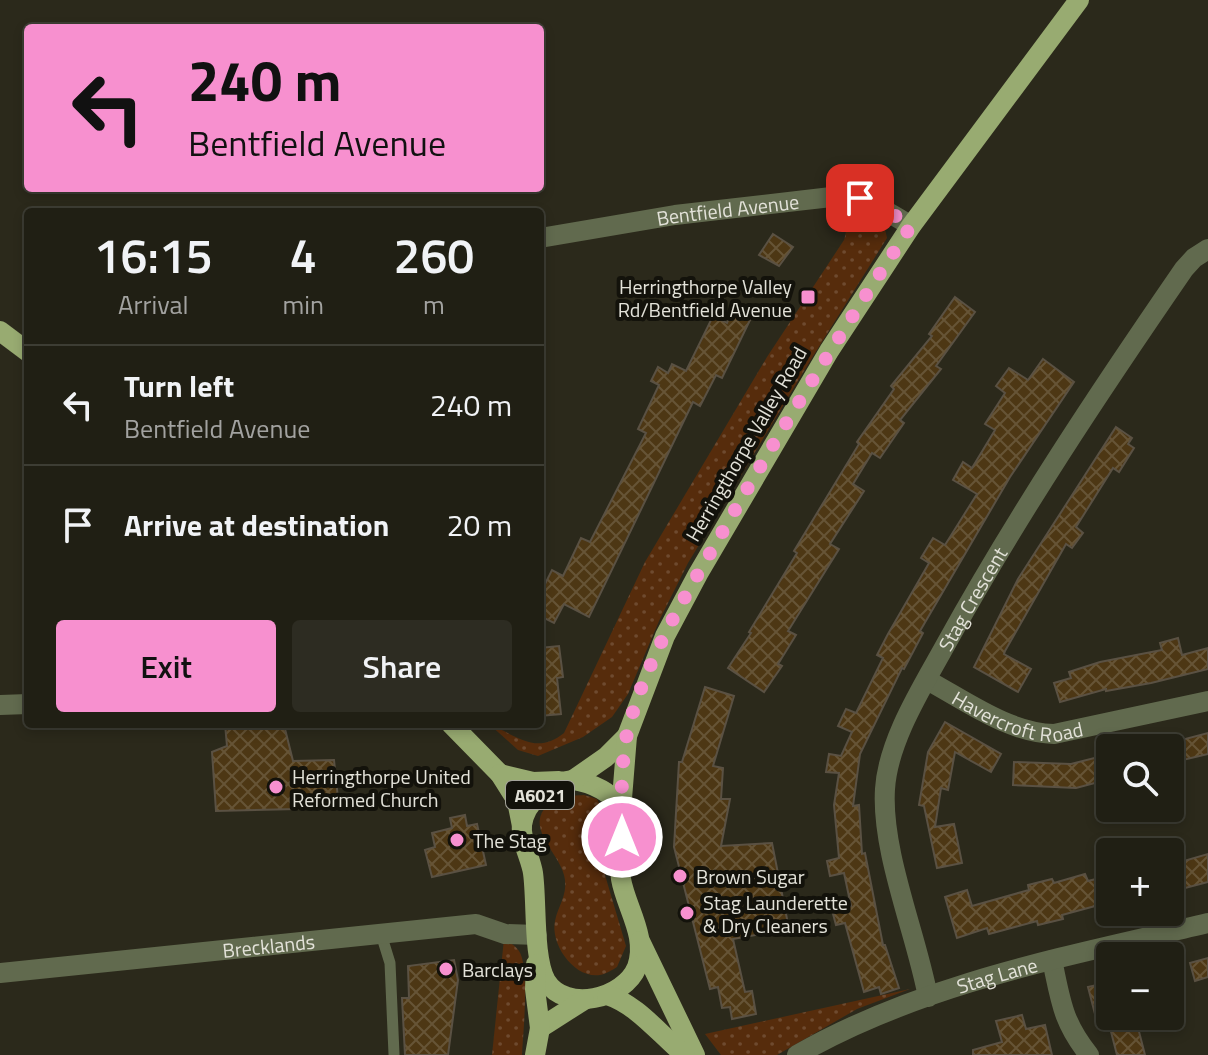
<!DOCTYPE html>
<html lang="en">
<head>
<meta charset="utf-8">
<style>
	body { margin:0; font-family:"Titillium Web",sans-serif; background:#2d2c22; color:#f1f3f6; height:100vh; display:flex; flex-direction:column; font-size:30px; white-space:nowrap }
	* { box-sizing:border-box; margin:0 }
	p { font-size:26px; color:#a2a2a0 }
	.icon { flex:none; width:44px; height:44px; fill:none; stroke:currentColor; stroke-width:2; stroke-linecap:round; stroke-linejoin:round }
	.map { position:relative; flex:1; overflow:hidden }
	.sheet { position:absolute; left:24px; top:208px; width:520px; height:520px; display:flex; flex-direction:column; background:#201f14; border-radius:8px; box-shadow:0 4px 12px #0003,0 0 0 2px #3d3d34 }
	.sheet>* { flex:none }
	.top-card { position:absolute; left:24px; top:24px; width:520px; height:168px; border-radius:8px; box-shadow:0 4px 12px #0003,0 0 0 2px #3d3d34; background:#f790cf; color:#111; overflow:hidden }
	.buttons { position:absolute; left:1096px; top:734px; display:grid; gap:16px }
	.buttons a { display:grid; place-items:center; width:88px; height:88px; border-radius:8px; background:#201f14; box-shadow:0 4px 12px #0003,0 0 0 2px #3d3d34; font-size:40px }
	.pin { position:absolute; display:grid; place-items:center; width:68px; height:68px; color:#fff; margin:-34px; border-radius:16px; box-shadow:0 4px 12px #0006 }
	.me { position:absolute; width:88px; margin:-44px; rotate:0deg; stroke-linejoin:round; filter:drop-shadow(0 0 6px #0008) }
	.turn { display:flex; align-items:center; gap:28px; height:168px; padding:0 32px; font-size:36px }
	.turn .icon { width:104px; height:104px; stroke-width:2.5 }
	.turn b { display:block; font-size:56px; line-height:68px }
	.eta { display:flex; justify-content:space-evenly; align-items:center; height:136px; text-align:center }
	.eta b { font-size:48px; font-weight:600; line-height:56px }
	.action { display:flex; gap:16px; margin-top:auto; padding:16px 32px }
	.action a { flex:1; height:92px; border-radius:8px; background:#f790cf; color:#111; font-size:32px; font-weight:600; line-height:92px; text-align:center }
	.action a+a { background:#2d2c22; color:#f1f3f6 }
	ul { padding:0; list-style:none }
	li { display:flex; align-items:center; gap:24px; height:120px; padding:0 32px; border-top:2px solid #3d3d34 }
	li div { flex:1 }
	li b { display:block; font-size:30px }
	li em { font-style:normal }
	.map>svg:first-child { display:block }
	.grass { fill:url(#grass-dots) }
	.building { fill:url(#building-cross-hatch); stroke:#5a5143; stroke-width:2 }
	.lines { fill:none; stroke-linecap:round; stroke-linejoin:round }
	.service { stroke:#616a4e; stroke-width:11 }
	.minor { stroke:#616a4e; stroke-width:20 }
	.primary { stroke:#98ab71; stroke-width:20 }
	.route { stroke:#f790cf; stroke-width:14; stroke-dasharray:0 25.2 }
	.poi-dot { fill:#f790cf; stroke:#13120b; stroke-width:3 }
	.labels { text-anchor:middle; dominant-baseline:central; stroke-width:8; stroke-linejoin:round; paint-order:stroke }
	.shield { fill:#13120b; stroke:#a5a49b; stroke-width:2 }
	.shield-label { font-size:18px; font-weight:bold; fill:#e3e2d9 }
	.street-label { font-size:20px; fill:#e3e2d9; stroke:#13120b }
	.poi-label { font-size:20px; fill:#e3e2d9; stroke:#13120b; text-anchor:start }
</style>
</head>
<body>
<div class="map">
<svg width="1208" height="1055" viewBox="0 0 1208 1055">
	<defs>
		<pattern id="grass-dots" width="8" height="8" patternUnits="userSpaceOnUse" patternTransform="scale(2)"><rect width="8" height="8" fill="#562c0c"/><path d="M2 2h.1M6 6h.1" fill="none" stroke="#6e4a2f" stroke-width="1.8" stroke-linecap="round"/></pattern>
		<pattern id="building-cross-hatch" width="8" height="8" patternUnits="userSpaceOnUse" patternTransform="scale(2)"><rect width="8" height="8" fill="#4d3714"/><path d="M0 0l8 8M0 8l8-8" fill="none" stroke="#665436"/></pattern>
	</defs>
	<rect width="100%" height="100%" fill="#2b291b"/>
	<!-- grass -->
	<g class="grass">
		<path d="M855 205C877 213 883 214 887 238L810 361 688 563 659 621 628 694 612 717 583 737 538 756 518 750 489 724C516 735 536 756 564 733L645 562 767 357 844 240C849 225 843 218 831 209Z"/>
		<path d="M584 795 597 799 607 818 605 875 626 946 617 967C612 970 606 974 600 975 574 979 550 944 555 921 558 906 567 896 565 880 563 856 526 831 545 808 555 796 570 796 584 795Z"/>
		<path d="M504 939C510 943 515 945 519 951 530 967 523 1034 522 1055H492Z"/>
		<path d="M910 989 857 1009 777 1055H721L705 1034Z"/>
	</g>
	<!-- building -->
	<g class="building">
		<path d="M773 234 793 247 779 266 759 255Z"/>
		<path d="M955 297 975 312 936 366 941 369 900 420 904 423 880 458 872 453 853 484 864 491 830 544 839 549 788 631 796 635 778 664 782 666 764 692 728 668 751 633 749 632 797 553 794 551 859 444 857 442 894 389 891 386 932 336 929 334Z"/>
		<path d="M734 307 752 316 722 378 716 375 700 406 693 402 589 617 564 604 554 623 540 616V594L552 570 563 576 581 538 590 542 646 433 638 429 659 385 651 381 658 367 668 373 672 364 686 371 713 316 727 323Z"/>
		<path d="M1043 359 1074 382 1010 477 920 631 923 633 904 669 902 668 860 754 853 806 859 805 862 854 865 853 883 945H885L899 988 881 994 879 987 864 992 845 923 836 925 832 910 851 906 844 873 830 876 827 861 839 858 834 805 839 773 826 772 829 754 841 756 852 732 838 726 846 709 856 713 883 658 877 655 888 634 929 563 921 558 933 538 945 545 977 494 953 480 963 462 972 468 995 430 985 424 1005 393 996 386 1009 368 1028 380Z"/>
		<path d="M1116 427 1132 438 1128 444 1134 448 1119 472 1113 468 1076 527 1083 533 1072 548 1066 544 1005 651 1004 654 1031 669 1018 692 974 667 1018 579Z"/>
		<path d="M1178 638 1182 655 1208 648V669L1151 683 1106 691V689L1060 702 1054 683 1071 678 1069 672 1100 662 1162 650 1160 643Z"/>
		<path d="M559 646 563 677 557 678 561 714 540 716V648Z"/>
		<path d="M705 687 734 696 713 766 723 768 721 799H730L721 846 772 843 789 929 733 939 745 992 752 991 756 1014 732 1019 730 1007 722 1008 718 987 710 989 674 847 679 762H682Z"/>
		<path d="M945 722 1001 754 991 772 955 752 948 790 941 788 935 827 954 824 962 863 937 868 924 806 919 805 928 752Z"/>
		<path d="M225 724H255L256 727 285 729 293 761 334 760 339 808 216 811 212 752 227 746Z"/>
		<path d="M1208 733V754L1170 763V743Z"/>
		<path d="M1110 754V779L1076 788 1013 785 1014 762 1071 764Z"/>
		<path d="M465 815 467 826 477 824 486 865 432 877 425 850 435 847 432 833 452 828 450 818Z"/>
		<path d="M1208 854V882L1170 892V865Z"/>
		<path d="M1085 874 1088 881 1104 877 1110 902 1062 915 1063 919 1038 925 1037 921 989 934 987 928 957 938 945 897 967 890 972 906 1029 890 1028 885 1052 879 1054 883Z"/>
		<path d="M1208 958V977L1195 981 1190 963Z"/>
		<path d="M454 960 458 980 448 1055H405L402 998H409L408 966Z"/>
		<path d="M1110 982V1010L1095 1014 1088 987Z"/>
		<path d="M1022 1015 1026 1029 1045 1025 1052 1055H973V1050L1002 1042 996 1021Z"/>
		<path d="M1107 1016H1135L1145 1055H1117Z"/>
	</g>
	<g class="lines">
		<!-- service -->
		<path class="service" d="M381 934 390 963 394 1054"/>
		<!-- minor -->
		<g class="minor">
			<path id="s1" d="M540 238 675 215 840 196C868 199 887 211 911 226"/>
			<path id="s2" d="M927 680C966 701 1009 733 1054 734L1208 701"/>
			<path d="M0 705 28 704"/>
			<path d="M1052 960C1061 1001 1062 1021 1089 1055"/>
			<path id="s3" d="M0 973 476 924 505 934 537 935"/>
			<path id="s4" d="M928 997C916 933 881 852 885 789 888 740 923 686 946 644 1018 514 1100 391 1184 269L1194 258 1208 249"/>
			<path id="s5" d="M797 1055C922 983 1069 956 1208 923"/>
		</g>
		<!-- primary -->
		<g class="primary">
			<path d="M0 331 28 352"/>
			<path d="M451 724 500 774 517 801 522 826"/>
			<path d="M500 774 533 782 559 781"/>
			<path d="M573 780C591 783 615 792 621 812 627 833 617 857 621 879 626 908 648 936 637 967 624 999 566 1013 546 981 533 959 537 901 533 873 531 859 520 840 522 825 525 801 550 782 573 780Z"/>
			<path d="M573 780 606 757 627 736"/>
			<path d="M621 811 627 736 665 636 698 574 829 351 911 226 1079 0"/>
			<path d="M640 941 695 1055"/>
			<path d="M607 995C638 1005 660 1035 685 1055"/>
			<path d="M540 1028 584 1000"/>
			<path d="M535 1055 540 1028 535 989 536 964"/>
		</g>
	</g>
	<g class="lines">
		<!-- route -->
		<path class="route" d="M622 837C621 810 621 760 627 734 644 662 686 595 723 531 782 427 845 326 911 226L877 204 860 198"/>
	</g>
	<!-- markers -->
	<g class="poi-dot">
		<rect x="800" y="289" width="16" height="16" rx="4"/>
		<circle cx="276" cy="787" r="8"/>
		<circle cx="457" cy="840" r="8"/>
		<circle cx="680" cy="876" r="8"/>
		<circle cx="687" cy="913" r="8"/>
		<circle cx="446" cy="969" r="8"/>
	</g>
	<g class="labels">
		<!-- shield labels -->
		<rect class="shield" x="506" y="781" width="68" height="28" rx="6"/>
		<g class="shield-label">
			<text x="540" y="795">A6021</text>
		</g>
		<!-- street labels -->
		<g class="street-label">
			<text stroke="none"><textPath href="#s1" startOffset="190">Bentfield Avenue</textPath></text>
			<text transform="translate(746 444) rotate(-60)">Herringthorpe Valley Road</text>
			<text stroke="none"><textPath href="#s4" startOffset="424">Stag Crescent</textPath></text>
			<text stroke="none"><textPath href="#s2" startOffset="100">Havercroft Road</textPath></text>
			<text stroke="none"><textPath href="#s3" startOffset="270">Brecklands</textPath></text>
			<text stroke="none"><textPath href="#s5" startOffset="216">Stag Lane</textPath></text>
		</g>
		<!-- poi labels -->
		<g class="poi-label">
			<text x="792" y="286" text-anchor="end">Herringthorpe Valley<tspan x="792" dy="23">Rd/Bentfield Avenue</tspan></text>
			<text x="292" y="776">Herringthorpe United<tspan x="292" dy="23">Reformed Church</tspan></text>
			<text x="473" y="840">The Stag</text>
			<text x="696" y="876">Brown Sugar</text>
			<text x="703" y="902">Stag Launderette<tspan x="703" dy="23">&amp; Dry Cleaners</tspan></text>
			<text x="462" y="969">Barclays</text>
		</g>
	</g>
</svg>
<div class="buttons">
<a><svg class="icon" aria-label="search" viewBox="0 0 24 24"><circle cx="10" cy="10" r="6"/><path d="M15 15l6 6"/></svg></a>
<a>+</a>
<a>−</a>
</div>
<div class="pin" style="left:860px;top:198px;background:#d93025"><svg class="icon" aria-label="arrive" viewBox="0 0 24 24"><path d="M6 21V4h12l-3 4 3 4H6"/></svg></div>
<svg class="me" style="left:622px;top:837px" viewBox="-20 -20 40 40"><circle r="17" fill="#f790cf" stroke="#fff" stroke-width="3"/><path d="M0-11L8 9 0 5-8 9z" fill="#fff"/></svg>
<div class="top-card">
<div class="turn"><svg class="icon" aria-label="left" viewBox="0 0 24 24"><path d="M17 20v-9H6M10 6l-5 5 5 5"/></svg><div><b>240 m</b>Bentfield Avenue</div></div>
</div>
<section class="sheet">
<div class="eta">
<div><b>16:15</b><p>Arrival</p></div>
<div><b>4</b><p>min</p></div>
<div><b>260</b><p>m</p></div>
</div>
<ul>
<li><svg class="icon" aria-label="left" viewBox="0 0 24 24"><path d="M17 20v-9H6M10 6l-5 5 5 5"/></svg><div><b>Turn left</b><p>Bentfield Avenue</p></div><em>240 m</em></li>
<li><svg class="icon" aria-label="arrive" viewBox="0 0 24 24"><path d="M6 21V4h12l-3 4 3 4H6"/></svg><div><b>Arrive at destination</b></div><em>20 m</em></li>
</ul>
<div class="action"><a>Exit</a><a>Share</a></div>
</section>
</div>
</body>
</html>
